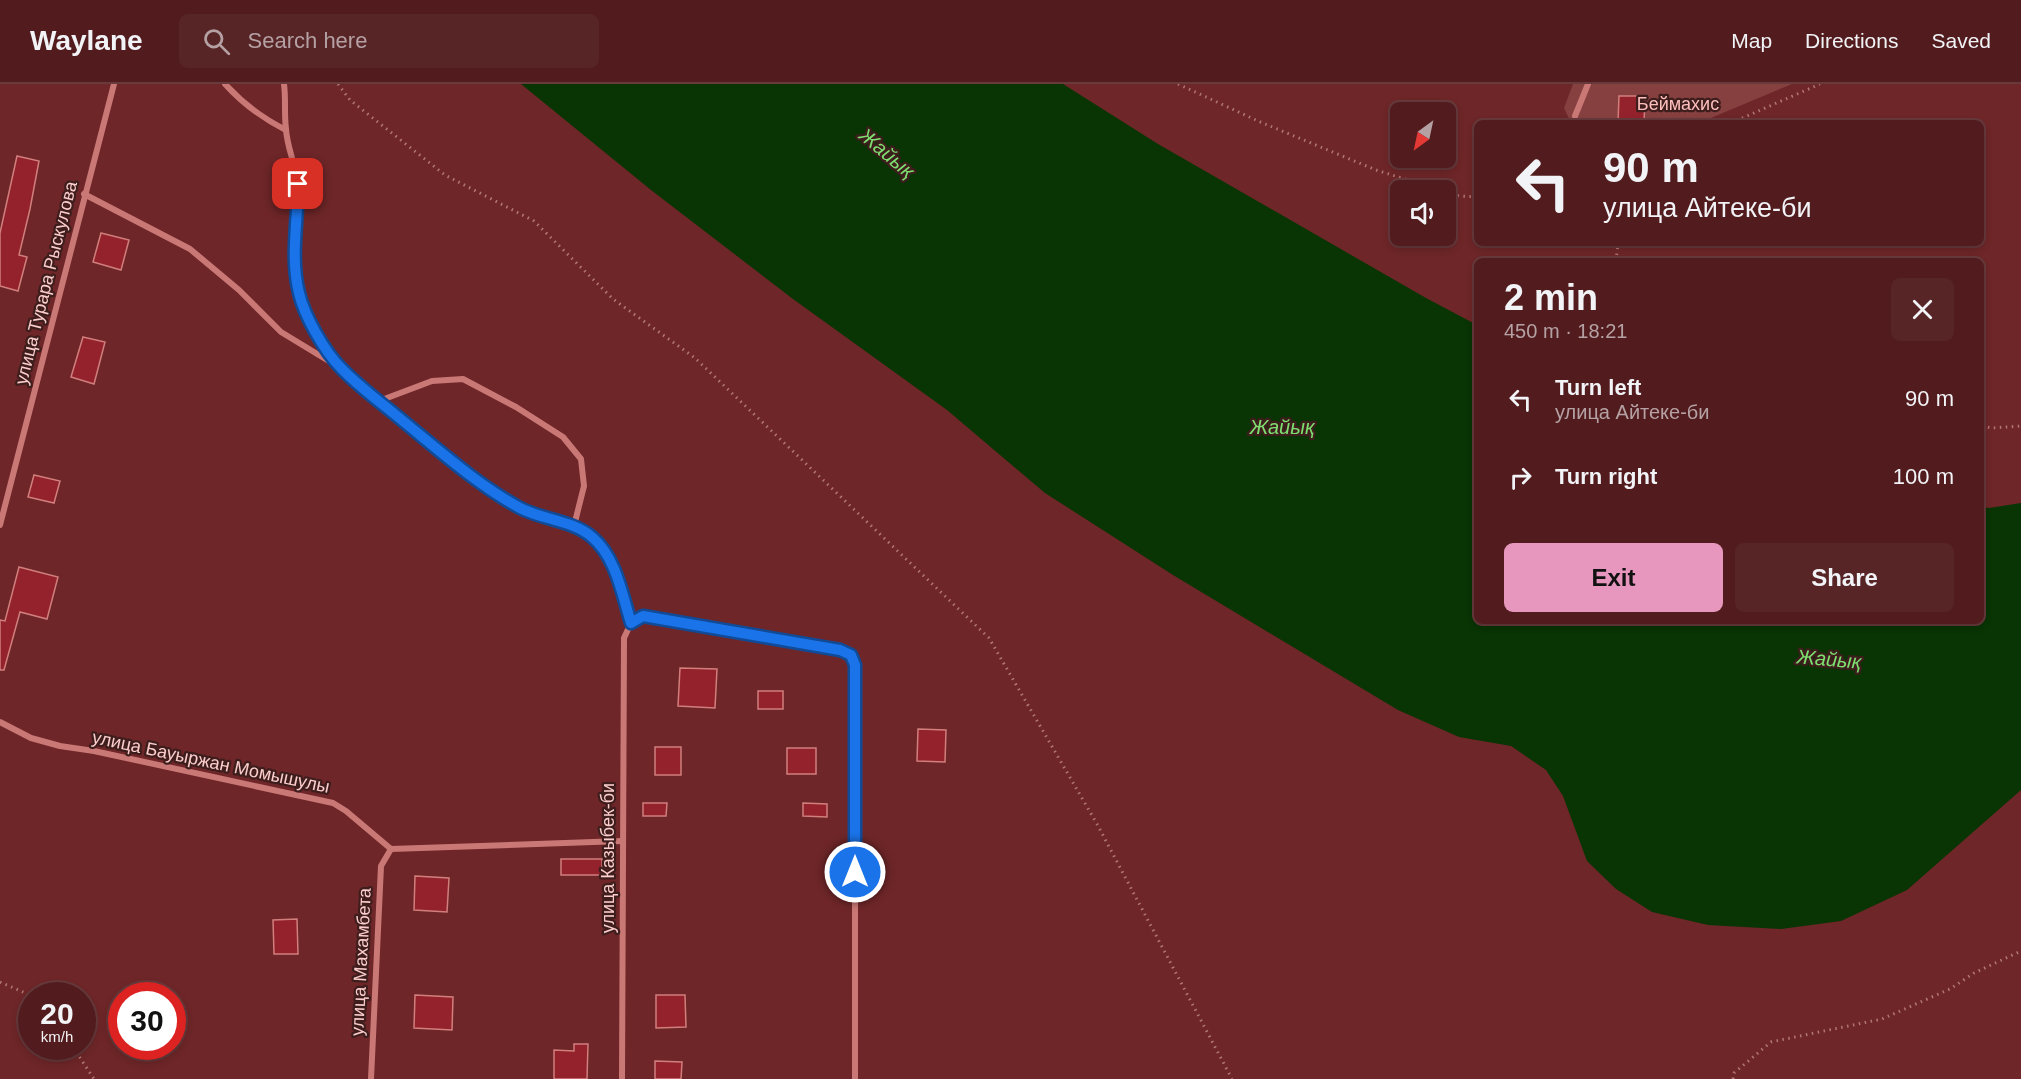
<!DOCTYPE html>
<html lang="en">
<head>
<meta charset="utf-8">
<style>
	body { margin:0; font-family:Helvetica,sans-serif; background:#582527; color:#f1f3f6; height:100vh; display:flex; flex-direction:column; font-size:22px; white-space:nowrap }
	* { box-sizing:border-box; margin:0 }
	p { font-size:20px; color:#b5a1a4 }
	.icon { flex:none; width:33px; height:33px; fill:none; stroke:currentColor; stroke-width:2; stroke-linecap:round; stroke-linejoin:round }
	.map { position:relative; flex:1; overflow:hidden }
	.sheet { position:absolute; left:1474px; top:174px; width:510px; height:366px; display:flex; flex-direction:column; background:#521c1e; border-radius:9px; box-shadow:0 3px 9px #0003,0 0 0 2px #683a3c }
	.sheet>* { flex:none }
	.hud { position:absolute; left:1474px; top:36px; width:510px; height:126px; border-radius:9px; box-shadow:0 3px 9px #0003,0 0 0 2px #683a3c; background:#521c1e; color:#f1f3f6; overflow:hidden }
	.needle { width:39px; rotate:213deg }
	.tools { position:absolute; left:1390px; top:18px; display:grid; gap:12px }
	.tools a { display:grid; place-items:center; width:66px; height:66px; border-radius:9px; background:#521c1e; box-shadow:0 3px 9px #0003,0 0 0 2px #683a3c; font-size:30px }
	.speed { position:absolute; left:18px; top:898px; display:flex; gap:12px; font-size:30px; font-weight:700; text-align:center }
	.speed>* { display:grid; place-content:center; width:78px; height:78px; border-radius:50%; background:#521c1e; box-shadow:0 3px 9px #0003,0 0 0 2px #683a3c; line-height:1 }
	.speed small { font-size:15px; font-weight:400 }
	.speed .limit { border:9px solid #d22; background:#fff; color:#111 }
	.pin { position:absolute; display:grid; place-items:center; width:51px; height:51px; color:#fff; margin:-26px; border-radius:12px; box-shadow:0 3px 9px #0006 }
	.me { position:absolute; width:66px; margin:-33px; rotate:0deg; stroke-linejoin:round; filter:drop-shadow(0 0 4px #0008) }
	.turn { display:flex; align-items:center; gap:21px; height:126px; padding:0 30px; font-size:27px }
	.turn .icon { width:78px; height:78px; stroke-width:2.5 }
	.turn b { display:block; font-size:42px; line-height:51px }
	.round { display:grid; place-items:center; flex:none; width:63px; height:63px; border-radius:9px; background:#582527 }
	.summary { display:flex; align-items:center; justify-content:space-between; height:102px; padding:0 30px }
	h1 { font-size:36px; font-weight:700; line-height:45px }
	.action { display:flex; gap:12px; margin-top:auto; padding:12px 30px }
	.action a { flex:1; height:69px; border-radius:9px; background:#e797bd; color:#111; font-size:24px; font-weight:700; line-height:69px; text-align:center }
	.action a+a { background:#582527; color:#f1f3f6 }
	ul { padding:0; list-style:none }
	li { display:flex; align-items:center; gap:18px; height:78px; padding:0 30px }
	li div { flex:1 }
	li b { display:block; font-size:22px }
	li em { font-style:normal }
	header { display:flex; align-items:center; gap:36px; box-sizing:border-box; height:84px; padding:0 30px; background:#521c1e; border-bottom:2px solid #683a3c }
	header strong { font-size:28px }
	nav { display:flex; gap:33px; margin-inline-start:auto; font-size:21px }
	.search { width:420px; height:54px; background:#582527; display:flex; align-items:center; gap:15px; box-sizing:border-box; padding:0 21px; border-radius:9px; color:#b5a1a4; font-size:22px }
	.map>svg:first-child { display:block }
	.green { fill:#864040 }
	.water { fill:#093404 }
	.building { fill:#93222c; stroke:#d17f7d; stroke-width:1.5 }
	.lines { fill:none; stroke-linecap:round; stroke-linejoin:round }
	.path { stroke:#b17676; stroke-width:3; stroke-dasharray:1.5 4.5; stroke-linecap:butt }
	.street { stroke:#ca7876; stroke-width:6 }
	.route-casing { stroke:#114b97; stroke-width:15 }
	.route { stroke:#1a73e8; stroke-width:10 }
	.labels { text-anchor:middle; dominant-baseline:central; stroke-width:4.5; stroke-linejoin:round; paint-order:stroke }
	.park-label { font-size:18px; fill:#fcbfbc; stroke:#3e1d1d }
	.street-label { font-size:18px; fill:#fbcecc; stroke:#3e1d1d }
	.water-label { font-size:20px; font-style:italic; fill:#7de070; stroke:#3e1d1d }
</style>
</head>
<body>
<header>
<strong>Waylane</strong>
<div class="search"><svg class="icon" aria-label="search" viewBox="0 0 24 24"><circle cx="10" cy="10" r="6"/><path d="M15 15l6 6"/></svg>Search here</div>
<nav><a>Map</a><a>Directions</a><a>Saved</a></nav>
</header>
<div class="map">
<svg width="2021" height="995" viewBox="0 0 2021 995">
	<rect width="100%" height="100%" fill="#6e2628"/>
	<!-- green -->
	<path class="green" d="M1573 0H1792L1699 39H1571L1564 24Z"/>
	<!-- water -->
	<path class="water" d="M521 0H1063L1158 60 1426 214 1477 241 1478 537H1982V423L1989 424 2021 419V706L1907 806 1841 837 1781 845 1708 841 1652 828 1616 805 1587 777 1563 712 1546 686 1511 662 1459 653 1398 626 1173 491 1045 409 947 326 793 215 651 106Z"/>
	<!-- building -->
	<g class="building">
		<path d="M1619 12H1645L1644 39H1618Z"/>
		<path d="M17 72 39 77 30 125 19 171 27 173 18 207 0 202V149Z"/>
		<path d="M101 149 129 156 121 186 93 178Z"/>
		<path d="M83 253 105 258 94 300 71 293Z"/>
		<path d="M34 391 60 397 54 419 28 413Z"/>
		<path d="M19 483 58 493 47 535 20 528 4 586H0V536L5 537Z"/>
		<path d="M680 584 717 585 715 624 678 622Z"/>
		<rect x="758" y="607" width="25" height="18"/>
		<path d="M918 645 946 646 945 678 917 677Z"/>
		<rect x="655" y="663" width="26" height="28"/>
		<rect x="787" y="664" width="29" height="26"/>
		<path d="M643 719H667L666 732H643Z"/>
		<path d="M803 719 827 720V733L803 732Z"/>
		<rect x="561" y="775" width="41" height="16"/>
		<path d="M415 792 449 794 447 828 414 826Z"/>
		<path d="M297 835 298 870H274L273 836Z"/>
		<path d="M415 911 453 913 452 946 414 944Z"/>
		<path d="M656 911H685L686 943 656 944Z"/>
		<path d="M574 960H588L587 995H554V966L574 967Z"/>
		<path d="M655 977 682 978 681 995H655Z"/>
	</g>
	<g class="lines">
		<!-- path -->
		<g class="path">
			<path d="M338 0 350 16 445 91 534 137 613 215 695 274 989 554 1097 740 1232 995"/>
			<path d="M1178 0 1258 37 1376 86 1440 106"/>
			<path d="M1731 39 1820 0"/>
			<path d="M1446 108 1459 112 1478 113"/>
			<path d="M1616 177 1618 159"/>
			<path d="M1982 342 1992 344 2021 342"/>
			<path d="M0 898 32 912"/>
			<path d="M73 963 94 995"/>
			<path d="M1733 995 1734 989 1771 958 1882 935 1950 905 1974 889 2021 867"/>
		</g>
		<!-- street -->
		<g class="street">
			<path d="M225 0C243 20 262 34 286 46"/>
			<path d="M284 0C286 15 284 30 286 45 287 65 297 83 298 103 299 138 288 177 300 211 304 225 311 240 318 253 333 285 368 307 394 329 434 363 475 400 521 424 543 436 574 437 592 453 616 474 622 510 631 539"/>
			<path d="M1575 32 1588 0"/>
			<path d="M84 110 190 165 239 206 281 248 337 282"/>
			<path d="M379 317 432 297 463 295 516 323 563 353 581 375 584 402 574 442"/>
			<path d="M0 441 114 0"/>
			<path d="M0 638 31 654 60 662 94 667 333 719 346 727 391 765 622 757"/>
			<path d="M371 995 381 782 391 765"/>
			<path d="M622 995 624 554 631 539 643 532 840 566 851 571 855 581V995"/>
		</g>
	</g>
	<g class="lines">
		<!-- route casing -->
		<g class="route-casing">
			<path id="route" d="M298 100C298 136 290 173 299 209 304 231 324 267 341 284 359 303 383 320 403 337 441 368 478 401 520 424 543 436 572 436 592 453 616 473 622 510 631 539L643 532 840 566 851 571 855 581V788"/>
		</g>
		<!-- route -->
		<use href="#route" class="route"/>
	</g>
	<g class="labels">
		<!-- park labels -->
		<g class="park-label">
			<text x="1678" y="20">Беймахис</text>
		</g>
		<!-- street labels -->
		<g class="street-label">
			<text transform="translate(46 199) rotate(-76)">улица Турара Рыскулова</text>
			<text transform="translate(211 678) rotate(12)">улица Бауыржан Момышулы</text>
			<text transform="translate(608 774) rotate(-90)">улица Казыбек-би</text>
			<text transform="translate(361 878) rotate(-87)">улица Махамбета</text>
		</g>
		<!-- water labels -->
		<g class="water-label">
			<text transform="translate(887 69) rotate(40)">Жайық</text>
			<text x="1282" y="343">Жайық</text>
			<text transform="translate(1829 575) rotate(5)">Жайық</text>
		</g>
	</g>
</svg>
<div class="tools">
<a><svg class="needle" viewBox="-14 -14 28 28"><path d="M0-13l5 13h-10z" fill="#e53935"/><path d="M0 13l5-13h-10z" fill="#b5a1a4"/></svg></a>
<a><svg class="icon" aria-label="sound" viewBox="0 0 24 24"><path d="M4 9h4l5-4v14l-5-4H4zM17 9q2 3 0 6"/></svg></a>
</div>
<div class="speed"><div>20<small>km/h</small></div><div class="limit">30</div></div>
<div class="pin" style="left:298px;top:100px;background:#d93025"><svg class="icon" aria-label="arrive" viewBox="0 0 24 24"><path d="M6 21V4h12l-3 4 3 4H6"/></svg></div>
<svg class="me" style="left:855px;top:788px" viewBox="-20 -20 40 40"><circle r="17" fill="#1a73e8" stroke="#fff" stroke-width="3"/><path d="M0-11L8 9 0 5-8 9z" fill="#fff"/></svg>
<div class="hud">
<div class="turn"><svg class="icon" aria-label="left" viewBox="0 0 24 24"><path d="M17 20v-9H6M10 6l-5 5 5 5"/></svg><div><b>90 m</b>улица Айтеке-би</div></div>
</div>
<section class="sheet">
<div class="summary"><div><h1>2 min</h1><p>450 m · 18:21</p></div><a class="round"><svg class="icon" aria-label="close" viewBox="0 0 24 24"><path d="M6 6l12 12M18 6L6 18"/></svg></a></div>
<ul>
<li><svg class="icon" aria-label="left" viewBox="0 0 24 24"><path d="M17 20v-9H6M10 6l-5 5 5 5"/></svg><div><b>Turn left</b><p>улица Айтеке-би</p></div><em>90 m</em></li>
<li><svg class="icon" aria-label="right" viewBox="0 0 24 24"><path d="M7 20v-9h11M14 6l5 5-5 5"/></svg><div><b>Turn right</b></div><em>100 m</em></li>
</ul>
<div class="action"><a>Exit</a><a>Share</a></div>
</section>
</div>
</body>
</html>
